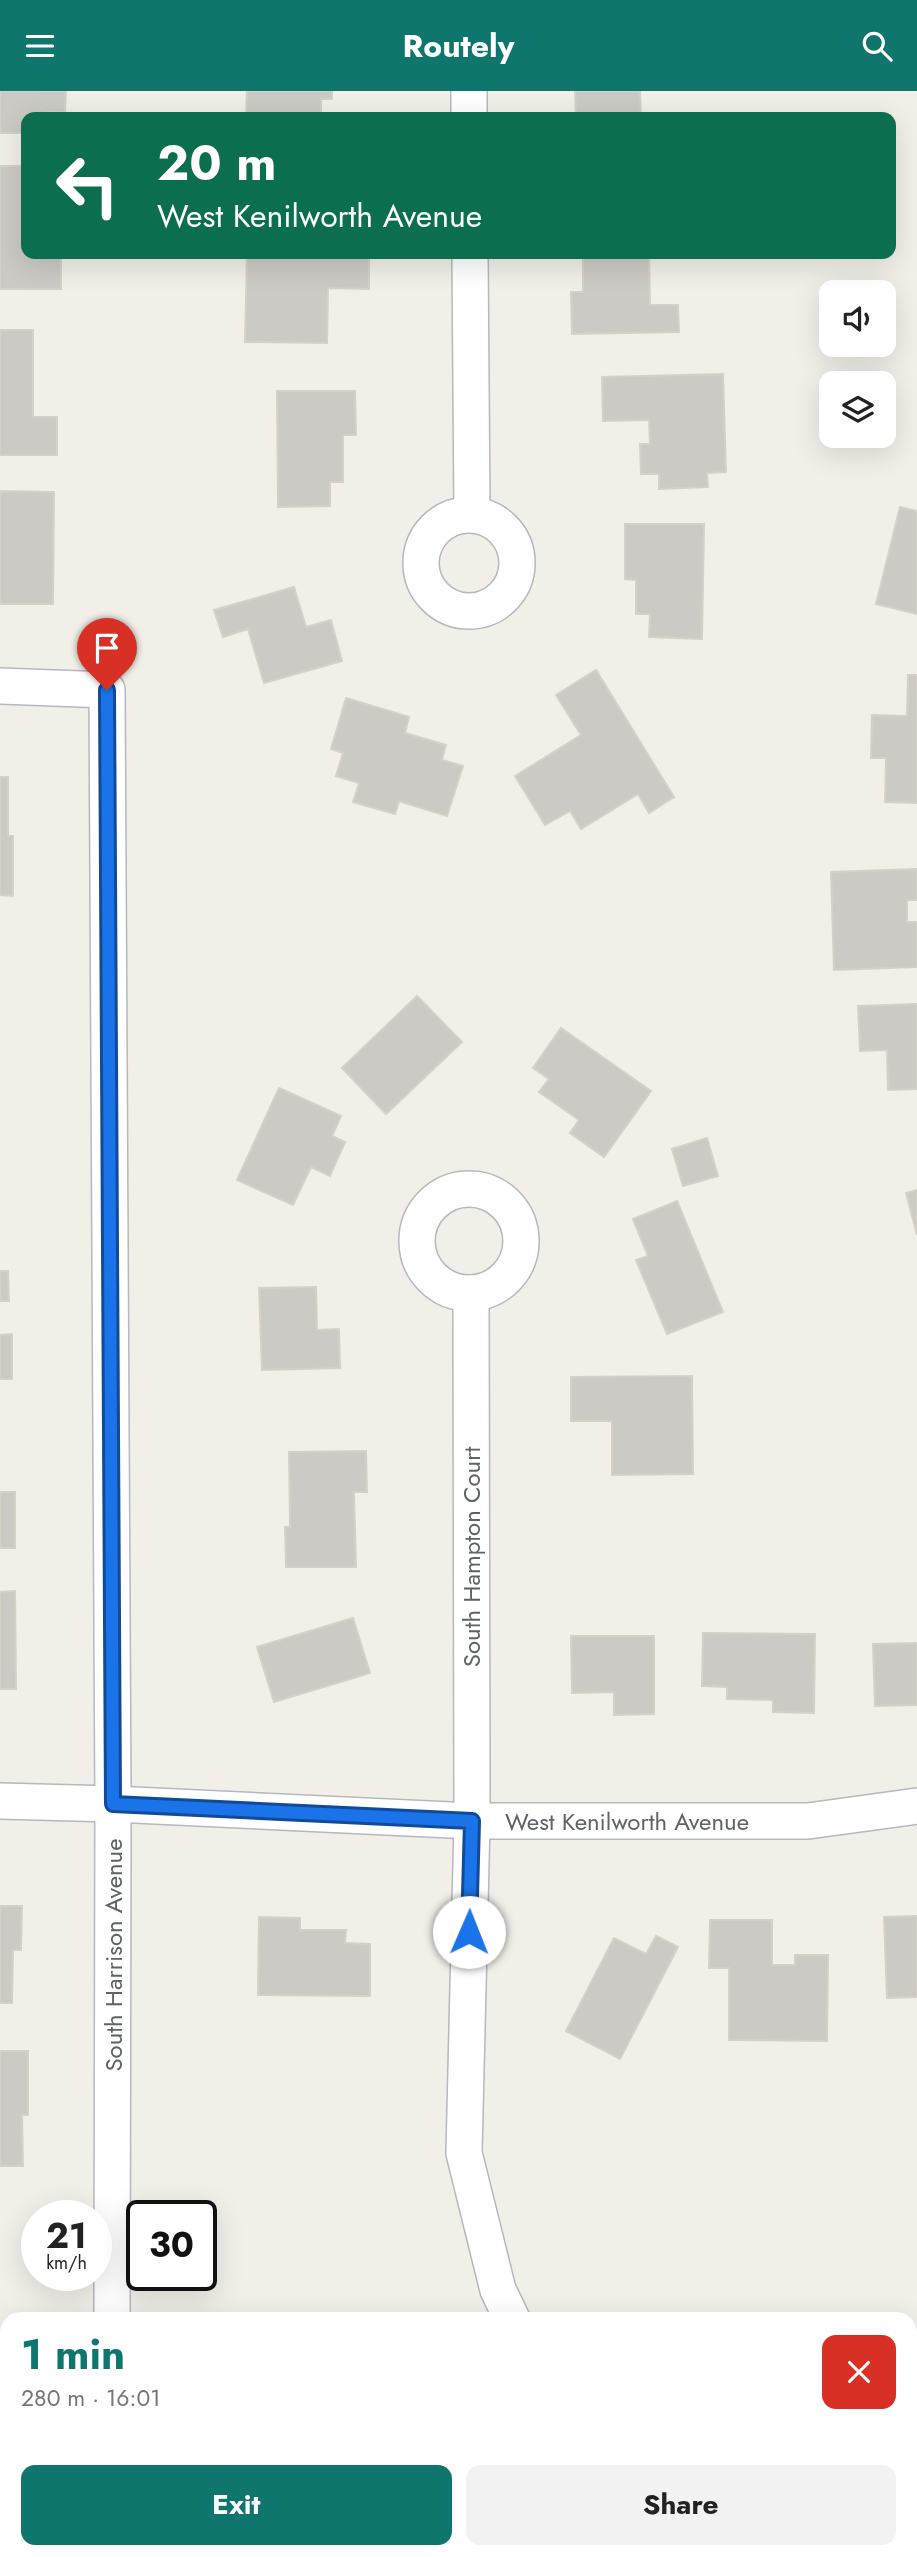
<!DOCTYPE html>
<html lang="en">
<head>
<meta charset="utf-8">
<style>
	body { margin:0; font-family:Jost,sans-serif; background:#f2f2f2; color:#222; height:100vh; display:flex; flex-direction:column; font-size:26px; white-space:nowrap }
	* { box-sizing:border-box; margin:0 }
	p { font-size:23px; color:#767676 }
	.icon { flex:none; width:38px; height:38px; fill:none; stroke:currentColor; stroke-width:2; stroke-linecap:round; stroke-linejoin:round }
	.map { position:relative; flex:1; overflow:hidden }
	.panel { position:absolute; left:0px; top:2221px; width:917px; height:247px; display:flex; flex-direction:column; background:#fff; border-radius:21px 21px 0 0; box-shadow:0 7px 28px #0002 }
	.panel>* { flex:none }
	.guide { position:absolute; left:21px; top:21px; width:875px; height:147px; border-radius:14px; box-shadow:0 7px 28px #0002; background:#0b6e4f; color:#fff; overflow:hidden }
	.tools { position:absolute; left:819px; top:189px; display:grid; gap:14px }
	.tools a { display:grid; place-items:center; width:77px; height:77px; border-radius:14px; background:#fff; box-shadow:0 7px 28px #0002; font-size:35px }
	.speed { position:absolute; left:21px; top:2109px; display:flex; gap:14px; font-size:35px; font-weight:700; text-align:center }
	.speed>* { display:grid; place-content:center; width:91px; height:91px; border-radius:50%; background:#fff; box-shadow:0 7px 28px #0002; line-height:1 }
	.speed small { font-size:18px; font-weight:400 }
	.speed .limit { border:4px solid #111; border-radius:10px; background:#fff; color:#111 }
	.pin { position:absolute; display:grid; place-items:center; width:60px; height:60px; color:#fff; margin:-72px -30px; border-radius:50% 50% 50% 0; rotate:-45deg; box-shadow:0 0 7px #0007 }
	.pin .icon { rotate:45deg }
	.me { position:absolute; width:77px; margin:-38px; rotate:1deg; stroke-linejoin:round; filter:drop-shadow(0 0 5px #0008) }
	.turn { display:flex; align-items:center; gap:24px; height:147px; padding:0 21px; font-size:32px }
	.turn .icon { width:91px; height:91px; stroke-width:2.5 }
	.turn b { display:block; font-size:49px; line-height:60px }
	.round { display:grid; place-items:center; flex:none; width:74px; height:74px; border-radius:14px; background:#f2f2f2 }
	.headline { display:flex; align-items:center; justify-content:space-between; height:119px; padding:0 21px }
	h1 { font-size:42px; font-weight:700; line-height:52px; color:#0f766e }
	.action { display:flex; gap:14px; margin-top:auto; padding:14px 21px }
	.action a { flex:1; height:80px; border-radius:14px; background:#0f766e; color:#fff; font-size:28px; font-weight:700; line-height:80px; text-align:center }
	.action a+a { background:#f2f2f2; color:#222 }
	header { display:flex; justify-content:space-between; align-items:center; height:91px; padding:0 21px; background:#0f766e; color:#fff; font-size:32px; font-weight:700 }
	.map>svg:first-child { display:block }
	.building { fill:#cccac5; stroke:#d6d1c6; stroke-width:2 }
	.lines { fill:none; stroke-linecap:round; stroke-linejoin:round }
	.minor-casing { stroke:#b5b8bc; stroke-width:38 }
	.minor { stroke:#fff; stroke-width:35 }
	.route-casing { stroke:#114b97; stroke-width:18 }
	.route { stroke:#1a73e8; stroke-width:12 }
	.labels { text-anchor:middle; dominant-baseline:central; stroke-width:6; stroke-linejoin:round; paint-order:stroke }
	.street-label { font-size:24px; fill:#5f6368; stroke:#fff }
</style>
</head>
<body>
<header><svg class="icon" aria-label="menu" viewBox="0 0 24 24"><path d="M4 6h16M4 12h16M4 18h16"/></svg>Routely<svg class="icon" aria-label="search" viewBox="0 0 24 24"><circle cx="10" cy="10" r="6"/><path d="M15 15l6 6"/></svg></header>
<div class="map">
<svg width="917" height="2466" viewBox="0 0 917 2466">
	<rect width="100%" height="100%" fill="#f1efe8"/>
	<!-- building -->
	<g class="building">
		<path d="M0 0H66L65 21H47V26H26V42H0Z"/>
		<path d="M247 0H332V8H321V26H246Z"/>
		<path d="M575 0H640L641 26H576Z"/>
		<path d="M0 75H26V163H61V198H0Z"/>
		<path d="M247 163H369V198L328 197 327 252 245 251Z"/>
		<path d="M583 163H649L650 214H678L679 241 572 243 571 201H583Z"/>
		<path d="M0 239H33V326H57V364H0Z"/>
		<path d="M723 283 726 381 707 382 708 396 659 398V383H641L640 353H650L649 329 603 330 602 286Z"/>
		<path d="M277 300H355L356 344H343V391H330V415L278 416Z"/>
		<path d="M0 400 54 401 53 513H0Z"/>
		<path d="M900 416 917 420V523L876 513Z"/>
		<path d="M625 433H704L702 548 649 546 650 523H636V489L625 488Z"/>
		<path d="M294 496 306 536 331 529 342 570 264 592 248 538 223 546 214 519Z"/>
		<path d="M596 579 674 706 649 722 638 703 581 738 570 720 545 734 515 685 581 644 556 604Z"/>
		<path d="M908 584H917V712L885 711 886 667H871L872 624 907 625Z"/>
		<path d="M346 607 409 626 405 642 446 654 442 669 463 675 447 725 399 710 395 723 353 711 359 692 336 685 343 662 331 658Z"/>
		<path d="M0 686H8V745H13V805L0 804Z"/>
		<path d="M917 778V809H907V831H917V876L834 879 831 781Z"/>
		<path d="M417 905 462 951 386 1023 342 977Z"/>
		<path d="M917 913V998L888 999 887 959 860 960 858 915Z"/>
		<path d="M561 937 651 1000 604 1066 570 1042 579 1029 539 1001 549 988 533 977Z"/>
		<path d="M279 997 341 1025 332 1045 345 1051 330 1085 311 1076 293 1114 237 1089Z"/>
		<path d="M707 1047 718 1085 683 1095 672 1058Z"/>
		<path d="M917 1099V1144L906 1102Z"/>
		<path d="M677 1110 723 1221 667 1243 636 1169 648 1165 633 1128Z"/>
		<path d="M0 1180H8L9 1210H0Z"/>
		<path d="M316 1196 317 1239 339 1238 340 1277 262 1279 259 1197Z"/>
		<path d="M12 1243V1288H0V1244Z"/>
		<path d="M692 1285 693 1383 612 1384V1330H571V1286Z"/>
		<path d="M366 1360 367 1401H354L356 1476H286L285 1436H290L289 1361Z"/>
		<rect x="0" y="1401" width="15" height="56"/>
		<path d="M15 1500 16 1598H0V1501Z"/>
		<path d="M353 1527 370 1582 274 1611 257 1556Z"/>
		<path d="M703 1542 815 1543 814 1622 773 1621V1609L727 1608V1596L702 1595Z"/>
		<path d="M571 1545H654V1623L614 1624V1601L572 1602Z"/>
		<path d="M917 1552V1614L875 1615 873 1553Z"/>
		<path d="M0 1815H22L21 1859H13L12 1912H0Z"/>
		<path d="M917 1825V1906L887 1907 884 1826Z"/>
		<path d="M259 1826 300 1827V1839H346L345 1852 370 1853V1905L258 1904Z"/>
		<path d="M710 1829H772V1874H795V1864H828L827 1950 729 1949V1877H709Z"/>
		<path d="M656 1845 678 1856 620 1968 566 1940 614 1847 646 1863Z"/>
		<path d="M0 1960H28V2024H22L23 2075H0Z"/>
	</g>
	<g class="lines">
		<!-- minor casing -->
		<g class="minor-casing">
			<g id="minor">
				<path d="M469 0V26"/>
				<path d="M470 163 472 423"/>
				<circle cx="469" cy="472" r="48"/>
				<path d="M0 595 107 599 113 1713 112 2228"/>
				<circle cx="469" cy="1150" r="52"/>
				<path d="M471 1202 472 1730 464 2062 498 2199 512 2228"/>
				<path d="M0 1710 113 1713 472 1730H808L917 1715"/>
				<path d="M708 2460 717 2466"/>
				<path d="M112 2466V2460"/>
				<path d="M467 2466 472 2460"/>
				<path d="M609 2466 615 2460"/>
			</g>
		</g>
		<!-- minor -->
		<use href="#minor" class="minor"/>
	</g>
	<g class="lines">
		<!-- route casing -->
		<g class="route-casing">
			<path id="route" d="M107 599 113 1713 472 1730 469 1841"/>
		</g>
		<!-- route -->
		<use href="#route" class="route"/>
	</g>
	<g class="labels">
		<!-- street labels -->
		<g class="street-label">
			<text transform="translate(471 1466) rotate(-90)">South Hampton Court</text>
			<text x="627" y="1730">West Kenilworth Avenue</text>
			<text transform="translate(113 1864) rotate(-90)">South Harrison Avenue</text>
		</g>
	</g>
</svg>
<div class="tools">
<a><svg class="icon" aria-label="sound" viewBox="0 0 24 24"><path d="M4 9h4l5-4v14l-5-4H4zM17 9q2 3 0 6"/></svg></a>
<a><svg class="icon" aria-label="layers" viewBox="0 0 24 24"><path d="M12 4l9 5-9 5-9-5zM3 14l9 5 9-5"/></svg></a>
</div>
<div class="speed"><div>21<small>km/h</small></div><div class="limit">30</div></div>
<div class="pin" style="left:107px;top:599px;background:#d93025"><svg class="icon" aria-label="arrive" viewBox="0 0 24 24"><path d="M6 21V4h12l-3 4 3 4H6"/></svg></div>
<svg class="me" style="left:469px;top:1841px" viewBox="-20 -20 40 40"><circle r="19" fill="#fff"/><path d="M0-13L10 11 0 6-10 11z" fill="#1a73e8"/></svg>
<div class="guide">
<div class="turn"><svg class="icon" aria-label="left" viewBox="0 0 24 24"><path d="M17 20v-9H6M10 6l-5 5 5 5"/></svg><div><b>20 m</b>West Kenilworth Avenue</div></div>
</div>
<section class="panel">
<div class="headline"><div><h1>1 min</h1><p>280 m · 16:01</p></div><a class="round" style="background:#d93025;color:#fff"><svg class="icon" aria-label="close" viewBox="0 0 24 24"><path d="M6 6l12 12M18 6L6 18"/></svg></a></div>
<div class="action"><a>Exit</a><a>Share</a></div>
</section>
</div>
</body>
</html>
